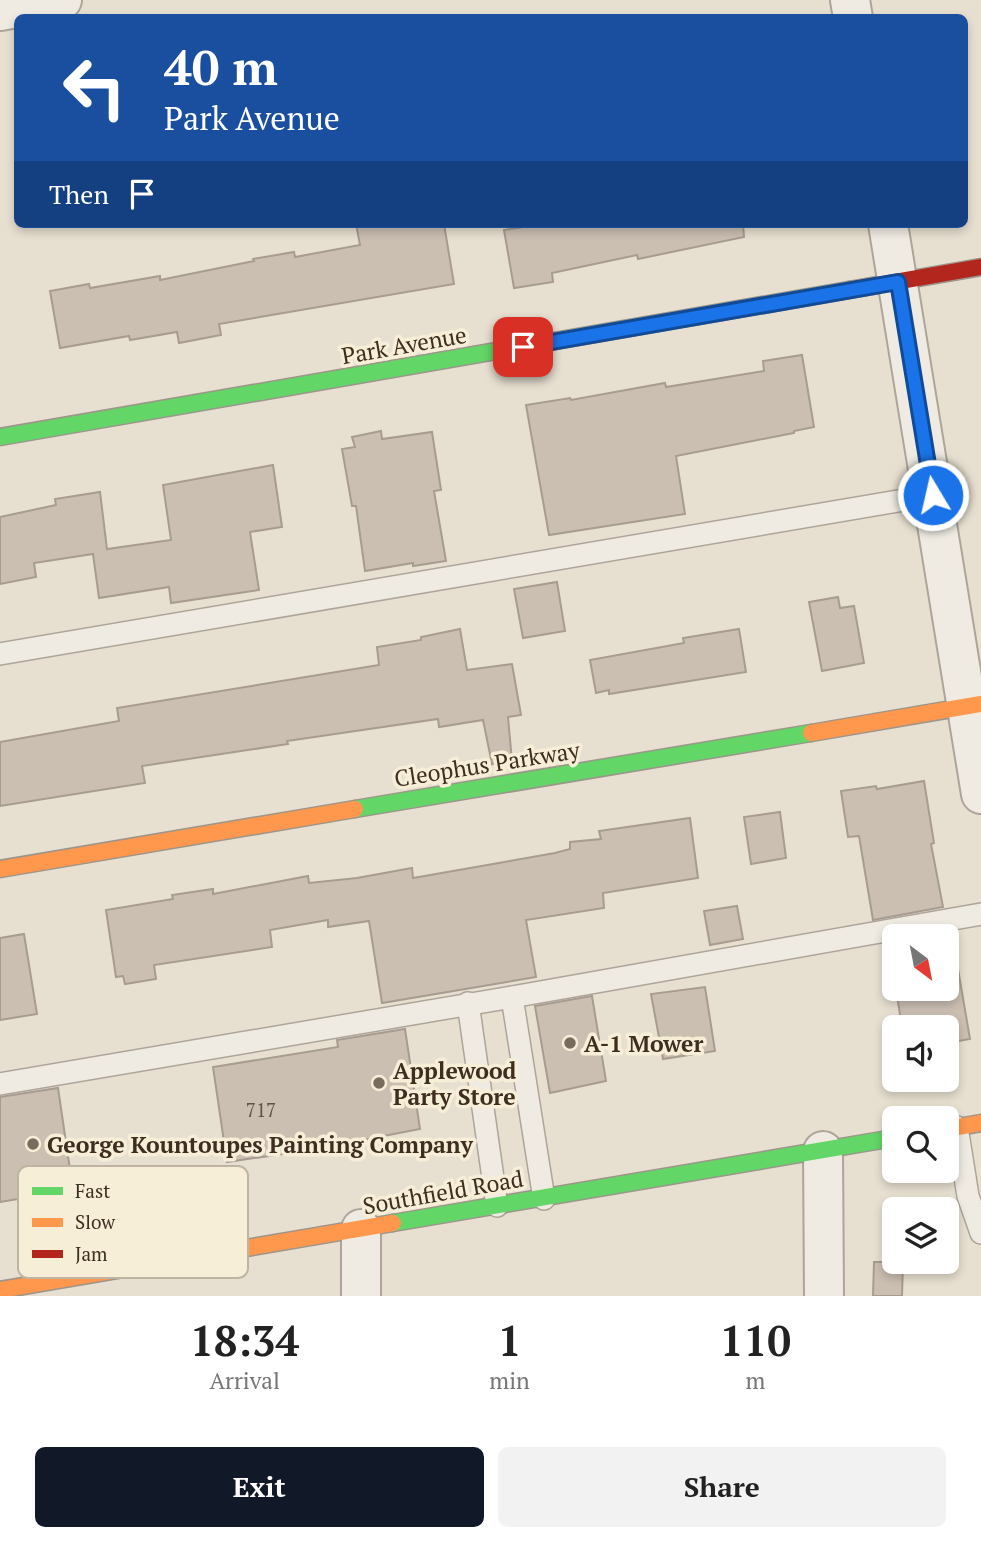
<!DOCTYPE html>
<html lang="en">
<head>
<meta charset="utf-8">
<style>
	body { margin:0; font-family:"PT Serif",serif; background:#f2f2f2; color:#222; height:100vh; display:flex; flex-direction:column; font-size:26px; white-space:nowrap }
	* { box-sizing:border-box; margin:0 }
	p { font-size:23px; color:#767676 }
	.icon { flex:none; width:38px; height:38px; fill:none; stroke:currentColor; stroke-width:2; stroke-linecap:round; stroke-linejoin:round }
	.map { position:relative; height:1296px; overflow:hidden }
	.panel { display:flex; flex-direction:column; background:#fff; flex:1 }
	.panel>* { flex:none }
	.hud { position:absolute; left:14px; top:14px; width:954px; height:214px; border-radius:10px; box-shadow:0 4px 10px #0003; background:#1a4fa0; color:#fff; overflow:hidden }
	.needle { width:46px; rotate:148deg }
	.buttons { position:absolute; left:882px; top:924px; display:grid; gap:14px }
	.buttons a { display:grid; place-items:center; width:77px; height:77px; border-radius:10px; background:#fff; box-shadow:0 4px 10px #0003; font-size:35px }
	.pin { position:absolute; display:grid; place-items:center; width:60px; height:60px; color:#fff; margin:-30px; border-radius:14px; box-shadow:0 4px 10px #0006 }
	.me { position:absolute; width:77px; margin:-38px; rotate:351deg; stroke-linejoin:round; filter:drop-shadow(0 0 5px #0008) }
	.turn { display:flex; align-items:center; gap:24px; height:147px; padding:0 35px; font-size:32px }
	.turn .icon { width:91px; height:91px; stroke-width:2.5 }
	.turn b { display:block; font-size:49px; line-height:60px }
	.then { display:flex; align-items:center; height:66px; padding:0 35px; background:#0003; gap:14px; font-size:26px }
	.eta { display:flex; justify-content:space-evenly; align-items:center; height:119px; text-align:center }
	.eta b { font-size:42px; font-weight:600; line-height:49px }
	.action { display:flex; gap:14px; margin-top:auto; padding:14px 35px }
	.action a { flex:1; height:80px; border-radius:10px; background:#111827; color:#fff; font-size:28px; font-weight:600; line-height:80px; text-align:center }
	.action a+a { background:#f2f2f2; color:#222 }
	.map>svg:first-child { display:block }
	.building { fill:#cbbfb2; stroke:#a89c90; stroke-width:2 }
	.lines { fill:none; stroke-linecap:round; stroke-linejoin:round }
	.lane-casing { stroke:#ada599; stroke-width:24 }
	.street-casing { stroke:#ada599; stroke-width:42 }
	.fast-casing { stroke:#9c958a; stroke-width:19 }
	.slow-casing { stroke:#9c958a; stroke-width:19 }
	.jam-casing { stroke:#9c958a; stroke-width:19 }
	.lane { stroke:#efebe3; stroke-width:21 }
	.street { stroke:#efebe3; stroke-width:38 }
	.fast { stroke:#63d668; stroke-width:16 }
	.slow { stroke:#ff974d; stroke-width:16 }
	.jam { stroke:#b3261e; stroke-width:16 }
	.route-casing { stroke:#114b97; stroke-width:18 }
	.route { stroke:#1a73e8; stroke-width:12 }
	.poi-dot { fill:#786c5e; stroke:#f7eed8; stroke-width:2.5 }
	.labels { text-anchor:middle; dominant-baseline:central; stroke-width:7; stroke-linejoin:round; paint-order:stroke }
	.number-label { font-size:19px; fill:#605244 }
	.street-label { font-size:23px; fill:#3d2e20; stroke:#f7eed8 }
	.poi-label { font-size:23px; font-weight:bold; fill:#3d2e20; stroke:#f7eed8; text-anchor:start }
	.key { fill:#f7eed8; stroke:#bfb4a1; stroke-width:2 }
	.key-label { font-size:19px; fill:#3d2e20 }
</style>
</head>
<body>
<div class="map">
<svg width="981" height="1296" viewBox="0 0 981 1296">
	<rect width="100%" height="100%" fill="#e7e0d1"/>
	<!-- building -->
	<g class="building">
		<path d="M356 224H444L454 284 219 324 221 335 179 343 177 332 130 340 129 336 60 348 50 291 89 284 90 288 160 276V280L254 261 253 259 294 252 295 257 360 245Z"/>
		<path d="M542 224H743L744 237 638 259 637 255 552 273 553 282 514 288 504 230Z"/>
		<path d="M802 355 814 427 794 431V433L676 456 685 514 549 535 526 405 570 398 571 400 665 383 666 387 764 371 763 361Z"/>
		<path d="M381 431 382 439 432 432 441 490 434 491 446 561 413 566V563L365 571 356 506H352L342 449 355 447 352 437Z"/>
		<path d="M273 465 282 527 250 532 259 590 171 603 169 587 99 598 93 554 34 563 36 577 0 584V517L56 505 55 499 100 492 107 549 171 540 163 485Z"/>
		<path d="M557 582 565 631 523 638 514 589Z"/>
		<path d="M838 597 840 608 854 606 864 663 822 671 809 602Z"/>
		<path d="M460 629 467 670 512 664 521 715 508 717 512 761 492 764 483 720 439 727 438 719 287 741 288 744 142 766 145 783 0 806V742L119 721 117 708 379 665 377 647 421 640V637Z"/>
		<path d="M739 629 746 672 609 694V690L596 693 590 660 684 643 683 638Z"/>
		<path d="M924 781 934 843 931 844 943 907 873 920 859 836 848 837 841 791 876 786 877 789Z"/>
		<path d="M780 812 786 858 751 864 744 817Z"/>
		<path d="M690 818 698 878 603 893 604 908 526 920 536 977 382 1003 369 921 328 927V920L270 930 272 947 154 965 156 979 125 984 123 976 116 977 106 910 173 899 172 895 213 889V894L308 876 309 883 357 878 412 868 413 878 555 853 570 849V842L601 839 599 831Z"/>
		<path d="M737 906 743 939 710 945 704 911Z"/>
		<path d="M948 933 952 934 970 1039 947 1043V1027H902L896 989H947V936H931Z"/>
		<path d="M24 934 37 1014 0 1020V938Z"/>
		<path d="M705 987 715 1051 663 1059 651 994Z"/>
		<path d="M592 996 606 1081 550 1093 535 1006Z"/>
		<path d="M405 1029 420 1129 311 1150 227 1162 213 1067 338 1047 337 1040Z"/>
		<path d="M58 1088 73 1190 0 1202V1097Z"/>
		<path d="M874 1262H903L902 1296H873Z"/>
	</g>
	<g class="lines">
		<!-- lane casing -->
		<g class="lane-casing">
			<g id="lane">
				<path d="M0 654 933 495"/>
				<path d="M512 997 544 1199"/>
				<path d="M468 1003 497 1206"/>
				<path d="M0 1084 512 997 981 914"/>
				<path d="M957 1127 968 1196 981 1233"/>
			</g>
		</g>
		<!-- street casing -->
		<g class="street-casing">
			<g id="street">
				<path d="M850 0 853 18"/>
				<path d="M0 11 62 0"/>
				<path d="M888 224 981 794"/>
				<path d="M823 1151 824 1296"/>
				<path d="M361 1296V1229"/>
			</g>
		</g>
		<!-- fast casing -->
		<g class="fast-casing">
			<g id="fast">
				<path d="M0 437 849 290"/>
				<path d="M355 809 811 733"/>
				<path d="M393 1223 894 1138"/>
			</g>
		</g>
		<!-- slow casing -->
		<g class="slow-casing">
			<g id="slow">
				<path d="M811 733 981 704"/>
				<path d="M0 869 355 809"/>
				<path d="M947 1129 981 1123"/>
				<path d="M0 1290 393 1223"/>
			</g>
		</g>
		<!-- jam casing -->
		<g class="jam-casing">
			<path id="jam" d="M849 290 981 267"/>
		</g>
		<!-- lane -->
		<use href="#lane" class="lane"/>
		<!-- street -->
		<use href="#street" class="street"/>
		<!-- fast -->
		<use href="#fast" class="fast"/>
		<!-- slow -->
		<use href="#slow" class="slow"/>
		<!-- jam -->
		<use href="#jam" class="jam"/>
	</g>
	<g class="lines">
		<!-- route casing -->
		<g class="route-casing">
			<path id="route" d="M523 347 898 282 933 495"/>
		</g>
		<!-- route -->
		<use href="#route" class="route"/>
	</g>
	<!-- markers -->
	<g class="poi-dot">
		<circle cx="570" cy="1043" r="7"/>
		<circle cx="379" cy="1083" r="7"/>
		<circle cx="33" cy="1144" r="7"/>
	</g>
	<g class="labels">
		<!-- number labels -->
		<g class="number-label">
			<text x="261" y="1109">717</text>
		</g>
		<!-- street labels -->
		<g class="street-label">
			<text transform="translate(404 345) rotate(-10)">Park Avenue</text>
			<text transform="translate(487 764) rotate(-9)">Cleophus Parkway</text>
			<text transform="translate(443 1192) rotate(-10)">Southfield Road</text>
		</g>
		<!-- poi labels -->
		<g class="poi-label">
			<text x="584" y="1043">A-1 Mower</text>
			<text x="393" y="1070">Applewood<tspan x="393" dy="26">Party Store</tspan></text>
			<text x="47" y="1144">George Kountoupes Painting Company</text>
		</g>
	</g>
	<!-- legend -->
	<rect x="18" y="1166" width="230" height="112" rx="10" class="key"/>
	<rect x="32" y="1187" width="31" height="8" fill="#63d668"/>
	<rect x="32" y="1218" width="31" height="9" fill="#ff974d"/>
	<rect x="32" y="1250" width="31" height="8" fill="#b3261e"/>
	<g class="key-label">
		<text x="75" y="1198">Fast</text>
		<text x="75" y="1229">Slow</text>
		<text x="75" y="1261">Jam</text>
	</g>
</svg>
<div class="buttons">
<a><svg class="needle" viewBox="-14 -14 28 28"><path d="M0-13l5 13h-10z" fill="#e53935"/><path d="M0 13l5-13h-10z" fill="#767676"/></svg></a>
<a><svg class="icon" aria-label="sound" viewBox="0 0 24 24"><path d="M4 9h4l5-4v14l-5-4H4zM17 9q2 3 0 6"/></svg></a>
<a><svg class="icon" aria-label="search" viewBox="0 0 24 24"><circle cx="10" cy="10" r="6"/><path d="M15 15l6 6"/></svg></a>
<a><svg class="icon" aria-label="layers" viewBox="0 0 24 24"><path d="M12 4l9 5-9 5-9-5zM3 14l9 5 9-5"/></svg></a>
</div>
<div class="pin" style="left:523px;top:347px;background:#d93025"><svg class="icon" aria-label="arrive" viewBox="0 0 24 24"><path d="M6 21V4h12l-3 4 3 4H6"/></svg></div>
<svg class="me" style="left:933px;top:495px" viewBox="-20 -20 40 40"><circle r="17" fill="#1a73e8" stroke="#fff" stroke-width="3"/><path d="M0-11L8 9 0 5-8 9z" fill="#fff"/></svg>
<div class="hud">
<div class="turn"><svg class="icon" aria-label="left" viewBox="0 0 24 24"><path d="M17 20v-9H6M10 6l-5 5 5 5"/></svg><div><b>40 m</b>Park Avenue</div></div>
<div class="then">Then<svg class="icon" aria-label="arrive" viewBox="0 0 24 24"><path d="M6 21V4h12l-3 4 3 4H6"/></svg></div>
</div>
</div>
<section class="panel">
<div class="eta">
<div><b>18:34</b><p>Arrival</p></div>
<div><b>1</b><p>min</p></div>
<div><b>110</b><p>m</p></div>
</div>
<div class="action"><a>Exit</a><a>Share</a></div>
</section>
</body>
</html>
